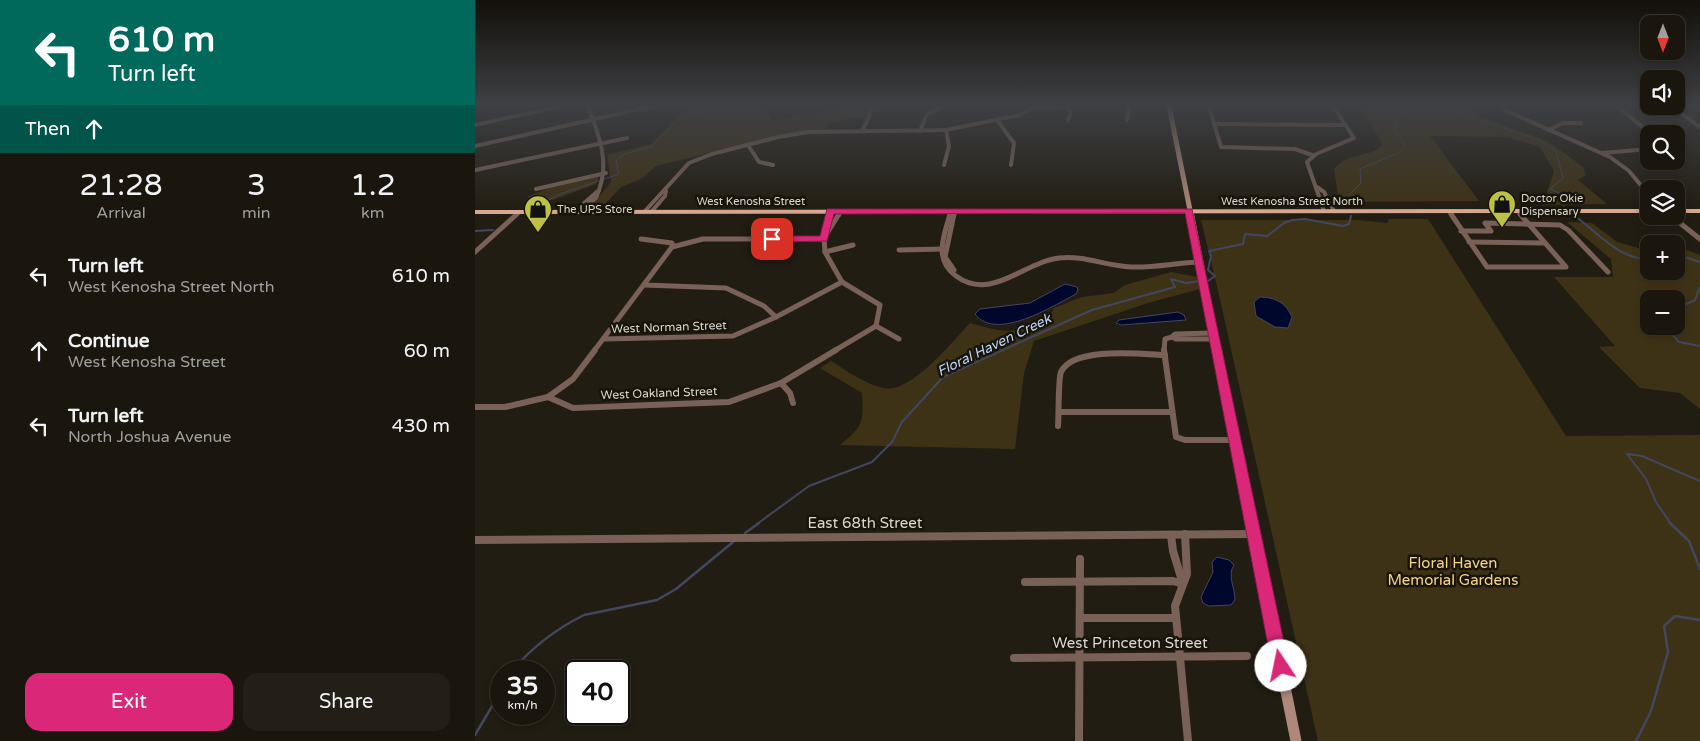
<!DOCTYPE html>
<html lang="en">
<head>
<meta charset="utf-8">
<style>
	body { margin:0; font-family:"Varela Round",sans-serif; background:#231f17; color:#f1f3f6; height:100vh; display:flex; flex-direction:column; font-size:19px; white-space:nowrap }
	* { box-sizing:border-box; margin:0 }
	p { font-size:16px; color:#9f9f9e }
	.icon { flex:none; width:28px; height:28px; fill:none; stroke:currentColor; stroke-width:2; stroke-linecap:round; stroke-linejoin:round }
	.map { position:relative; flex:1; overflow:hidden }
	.side { display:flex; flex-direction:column; background:#1a160e; width:475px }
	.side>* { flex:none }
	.hud { background:#00695c; color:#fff; overflow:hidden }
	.needle { width:32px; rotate:180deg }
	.tools { position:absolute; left:1165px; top:15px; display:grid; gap:10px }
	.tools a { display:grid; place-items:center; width:45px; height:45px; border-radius:10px; background:#1a160e; box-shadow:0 2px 8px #0003,0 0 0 1px #38352e; font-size:25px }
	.speed { position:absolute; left:15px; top:660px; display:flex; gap:10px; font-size:25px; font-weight:700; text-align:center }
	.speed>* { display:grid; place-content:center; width:65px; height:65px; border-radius:50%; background:#1a160e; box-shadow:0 2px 8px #0003,0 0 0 1px #38352e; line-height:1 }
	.speed small { font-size:12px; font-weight:400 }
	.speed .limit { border:2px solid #111; border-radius:8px; background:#fff; color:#111 }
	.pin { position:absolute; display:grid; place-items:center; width:42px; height:42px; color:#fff; margin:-21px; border-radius:10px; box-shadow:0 2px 8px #0006 }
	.me { position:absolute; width:55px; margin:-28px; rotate:349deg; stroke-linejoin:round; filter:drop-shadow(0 0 4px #0008) }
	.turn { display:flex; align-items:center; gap:18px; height:105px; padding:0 25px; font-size:22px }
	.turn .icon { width:65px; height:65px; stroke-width:2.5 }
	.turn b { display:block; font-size:35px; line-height:42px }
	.then { display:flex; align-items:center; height:48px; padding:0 25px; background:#0003; gap:10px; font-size:19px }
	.eta { display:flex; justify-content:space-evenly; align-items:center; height:85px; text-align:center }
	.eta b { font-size:30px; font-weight:600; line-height:35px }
	.button { display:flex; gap:10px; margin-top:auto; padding:10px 25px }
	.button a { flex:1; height:58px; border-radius:15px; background:#db2777; color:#fff; font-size:20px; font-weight:600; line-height:58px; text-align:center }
	.button a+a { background:#231f17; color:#f1f3f6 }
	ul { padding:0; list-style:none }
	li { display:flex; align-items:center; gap:15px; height:75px; padding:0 25px }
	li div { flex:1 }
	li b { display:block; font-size:19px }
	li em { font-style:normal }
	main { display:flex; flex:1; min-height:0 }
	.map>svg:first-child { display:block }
	.green { fill:#3e3216; fill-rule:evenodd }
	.water { fill:#00072c; stroke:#42465e }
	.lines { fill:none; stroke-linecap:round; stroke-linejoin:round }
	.stream-far2 { stroke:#42465e; stroke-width:1 }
	.stream-far1 { stroke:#42465e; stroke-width:2 }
	.stream { stroke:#42465e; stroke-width:2.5 }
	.street-far3 { stroke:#796158; stroke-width:4 }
	.street-far2 { stroke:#796158; stroke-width:5 }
	.street-far1 { stroke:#796158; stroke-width:6 }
	.street { stroke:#796158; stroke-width:8 }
	.secondary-far3 { stroke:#ae8878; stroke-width:5 }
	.secondary-far2 { stroke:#ae8878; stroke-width:6 }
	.secondary-far1 { stroke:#ae8878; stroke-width:8 }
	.secondary { stroke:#ae8878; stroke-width:11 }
	.primary { fill:#d7a691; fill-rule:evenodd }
	.route { fill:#db2777; stroke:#8e194d }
	.labels { text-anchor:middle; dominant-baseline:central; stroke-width:5; stroke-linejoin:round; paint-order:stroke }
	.far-poi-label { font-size:11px; fill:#dcd8d1; stroke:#181409; text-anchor:start }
	.far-street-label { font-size:11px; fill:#dcd8d1; stroke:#181409 }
	.street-label { font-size:12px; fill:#dcd8d1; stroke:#181409 }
	.water-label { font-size:14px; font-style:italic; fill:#bed5ff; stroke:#181409 }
	.near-street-label { font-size:15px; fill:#dcd8d1; stroke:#181409 }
	.near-park-label { font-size:15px; fill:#f8d687; stroke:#181409 }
</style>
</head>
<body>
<main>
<section class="side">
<div class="hud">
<div class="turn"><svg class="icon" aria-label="left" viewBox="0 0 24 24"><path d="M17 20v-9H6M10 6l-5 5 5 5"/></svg><div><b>610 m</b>Turn left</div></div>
<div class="then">Then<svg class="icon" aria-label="ahead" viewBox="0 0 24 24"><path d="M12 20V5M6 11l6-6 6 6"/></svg></div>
</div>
<div class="eta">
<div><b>21:28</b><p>Arrival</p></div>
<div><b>3</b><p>min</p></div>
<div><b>1.2</b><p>km</p></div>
</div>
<ul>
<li><svg class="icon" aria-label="left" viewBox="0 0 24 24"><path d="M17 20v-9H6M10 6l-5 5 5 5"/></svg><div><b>Turn left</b><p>West Kenosha Street North</p></div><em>610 m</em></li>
<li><svg class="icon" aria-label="ahead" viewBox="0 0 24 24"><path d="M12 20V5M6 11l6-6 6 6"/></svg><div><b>Continue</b><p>West Kenosha Street</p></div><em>60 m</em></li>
<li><svg class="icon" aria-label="left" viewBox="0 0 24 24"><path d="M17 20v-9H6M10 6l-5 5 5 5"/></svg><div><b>Turn left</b><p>North Joshua Avenue</p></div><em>430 m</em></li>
</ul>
<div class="button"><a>Exit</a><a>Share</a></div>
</section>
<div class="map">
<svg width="1225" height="741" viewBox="0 0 1225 741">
	<rect width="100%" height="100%" fill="#221d12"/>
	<!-- green -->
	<g class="green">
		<path d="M213 106H290L288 111H293L297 121 367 106H422L417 107 415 111 394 112 392 118H374L354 123 350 130 306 135 181 166 166 179 146 187 130 204H118L136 182 132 155 176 144Z"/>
		<path d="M885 106H997L1004 116 1074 142 1108 167 1111 175 1103 180 1132 204 1068 205 1079 171 1065 147 1033 137 955 136 1004 201 864 202 859 169C874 151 893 159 908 145Z"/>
		<path d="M121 177 124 178 121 184 78 200 55 199 52 197 74 188Z"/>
		<path d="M914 219H953L1091 436 1225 435V741H843L742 286 726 220H884L912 223Z"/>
		<path d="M1092 222 1117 223 1142 242 1174 251V271H1201V246L1225 255V409L1205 393 1165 388 1124 347 1140 346 1079 277H1138L1136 259ZM1174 299H1201V326H1174Z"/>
		<path d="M696 272 723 277 725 289 673 303 559 341 549 373 540 449 365 445C388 426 389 422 387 393L345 368 356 361C372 371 390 384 408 388 435 395 478 341 495 323 537 335 537 334 576 314L579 308 607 297 639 293 650 285Z"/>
	</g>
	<!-- water -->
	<g class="water">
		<path d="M590 284 602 287 603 290 601 294C578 306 521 342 500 314L505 309 555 303Z"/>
		<path d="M785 297C800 297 811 303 817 317L813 328 800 327 781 316 779 302Z"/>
		<path d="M703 312 709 315 711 320 646 325 641 323 644 320Z"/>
		<path d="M742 557 754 560 759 565C752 575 760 588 760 600L756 605 734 606 728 603 726 597 738 572 737 562Z"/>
	</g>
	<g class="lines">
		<!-- stream-far2 -->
		<g class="stream-far2">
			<path d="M962 106 1062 139 1081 151 1088 178 1075 189 1084 193 1102 192 1105 196 1087 203 1091 209"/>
			<path d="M208 117 224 114 232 106"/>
			<path d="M61 206 88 193 144 174 141 161 149 154 176 147 204 118"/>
			<path d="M872 206 874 195 886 183 885 169 921 154 931 147 919 129 921 118 937 109 938 106"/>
			<path d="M1095 212 1099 215"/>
		</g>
		<!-- stream-far1 -->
		<g class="stream-far1">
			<path d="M1097 214C1122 231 1142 259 1174 259"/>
			<path d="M0 231 18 230"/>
			<path d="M1201 254 1225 262"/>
			<path d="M733 281 740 276 733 270 736 256 734 251 768 244 770 234 792 236 809 223 817 220 830 219 868 226 874 224 876 216"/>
			<path d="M1225 287 1220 300 1205 307 1207 325 1196 333 1204 342 1225 346"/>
			<path d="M282 524 334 486 397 462 417 442 427 422 468 377 617 310 700 287 696 279 711 283 725 281"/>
			<path d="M1196 524 1181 502 1171 479 1152 454 1167 456 1225 481"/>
		</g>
		<!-- stream -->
		<g class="stream">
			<path d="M1195 523 1214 541 1225 569"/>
			<path d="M270 533 284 523"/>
			<path d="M37 671C57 647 81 629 109 615L182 600 201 589 258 542"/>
			<path d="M0 735 26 691"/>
			<path d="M1161 741 1176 711 1193 652 1189 626 1200 616 1225 620"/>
		</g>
		<!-- street-far3 -->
		<g class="street-far3">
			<path d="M113 106C123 133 135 161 124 190"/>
			<path d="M592 106 596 113 593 120"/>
			<path d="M734 106 746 147 820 149 837 155"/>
			<path d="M1028 106 1030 110 1135 157 1154 171 1174 195"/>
			<path d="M1142 106 1176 134"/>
			<path d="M1196 106 1225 127"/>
			<path d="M522 120 539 143 536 165"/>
			<path d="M652 120 654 106"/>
			<path d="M739 124 871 125"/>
			<path d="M0 125 86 106"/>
			<path d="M1076 129 1087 123H1106"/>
			<path d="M387 131 396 113 393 106"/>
			<path d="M445 131 452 114 469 106"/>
			<path d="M273 145 284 162 298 165"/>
			<path d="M0 146 178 106"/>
			<path d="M1127 153 1174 149"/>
			<path d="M469 165 474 146 471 130"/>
			<path d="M0 170 152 138"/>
			<path d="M842 187 849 192 859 211"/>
			<path d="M61 189 131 173"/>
			<path d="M124 190 121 198 105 211 107 205Z"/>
			<path d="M170 211 214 163 237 154 303 137 333 132 471 130 544 115 557 108 588 106"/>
			<path d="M177 211 190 196 191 191"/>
			<path d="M849 211 832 162 841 154 879 138 858 106"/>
			<path d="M974 211 977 215"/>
			<path d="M1021 211 1024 215"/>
			<path d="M1043 211 1046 215"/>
			<path d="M41 215 44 212"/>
			<path d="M354 215 355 211"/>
			<path d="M364 215 366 211"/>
			<path d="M475 215 476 211"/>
			<path d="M479 215 480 211"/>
		</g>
		<!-- street-far2 -->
		<g class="street-far2">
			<path d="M354 214 349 239 350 252 367 282 405 305 401 326 359 351"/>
			<path d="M475 214C469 236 458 259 481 276 516 302 549 262 584 258 608 255 631 266 656 267 678 268 701 263 724 262"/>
			<path d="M976 214 1012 267H1091L1045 214"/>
			<path d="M1023 214 1031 223"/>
			<path d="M1196 216 1225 239"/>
			<path d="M986 231H1016L1010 223 1085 225 1093 230 1133 272"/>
			<path d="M351 235 364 214"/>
			<path d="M166 239 197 243V247L228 239H349"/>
			<path d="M994 242 1070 243"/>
			<path d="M424 250 469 249"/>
			<path d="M0 252 42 214"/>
			<path d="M350 252 378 245"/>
			<path d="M479 270 470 257 479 214"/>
			<path d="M170 285 251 288 289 306 301 317"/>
			<path d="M401 326 424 339"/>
			<path d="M739 333 700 334 697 337 701 339H740"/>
			<path d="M129 339 258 336 301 317 367 282"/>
			<path d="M119 351 197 247"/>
			<path d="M689 351 690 339 697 337"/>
		</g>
		<!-- street-far1 -->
		<g class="street-far1">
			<path d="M689 350 701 437 710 440H761"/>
			<path d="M306 383 315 393 318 403"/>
			<path d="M73 397 98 379 120 350"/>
			<path d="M0 407H30L73 397 98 408 254 402 306 383 361 350"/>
			<path d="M584 412H697"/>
			<path d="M583 426C584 415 583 379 586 372 598 346 667 354 690 355"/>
		</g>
		<!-- street -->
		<g class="street">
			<path d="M710 534 712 574 700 606 713 741"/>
			<path d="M696 535 698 551 708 584"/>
			<path d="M0 540 780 534"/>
			<path d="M550 582 698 581 708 584"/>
			<path d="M605 618H701"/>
			<path d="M539 658 772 656"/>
			<path d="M604 741 605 559"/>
		</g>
		<!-- secondary-far3 -->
		<path class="secondary-far3" d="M694 106 716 215"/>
		<!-- secondary-far2 -->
		<path class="secondary-far2" d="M716 214 743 351"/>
		<!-- secondary-far1 -->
		<path class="secondary-far1" d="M743 350 778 524"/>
		<!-- secondary -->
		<path class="secondary" d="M777 523 821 741"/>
		<!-- primary -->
		<g class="primary">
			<path d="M1174 209V213L0 214V210Z"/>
			<rect x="1201" y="209" width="24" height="4"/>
		</g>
	</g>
	<!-- sky -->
	<linearGradient id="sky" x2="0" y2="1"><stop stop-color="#13100a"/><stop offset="0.5" stop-color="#3e4044"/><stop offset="1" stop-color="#3e4044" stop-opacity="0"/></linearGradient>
	<rect width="1225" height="210" fill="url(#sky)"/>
	<!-- route -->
	<path class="route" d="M352 209H717L814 666 811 672 806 674 800 672 797 666 710 213 359 214 352 241 297 242 292 239 297 236H345Z"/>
	<!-- icons -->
	<defs>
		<g id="shop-pin" transform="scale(1.4375)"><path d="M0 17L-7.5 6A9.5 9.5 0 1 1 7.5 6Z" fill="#bcc044" stroke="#181409"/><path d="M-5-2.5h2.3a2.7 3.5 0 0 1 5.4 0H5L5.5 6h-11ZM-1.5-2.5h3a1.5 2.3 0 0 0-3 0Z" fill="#111"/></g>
	</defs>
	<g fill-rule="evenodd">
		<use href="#shop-pin" x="1027" y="204"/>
		<use href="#shop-pin" x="63" y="209"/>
	</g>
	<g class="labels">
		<!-- far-poi labels -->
		<g class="far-poi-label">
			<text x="1046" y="198">Doctor Okie<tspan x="1046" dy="13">Dispensary</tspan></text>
			<text x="82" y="209">The UPS Store</text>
		</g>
		<!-- far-street labels -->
		<g class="far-street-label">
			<text x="276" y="201">West Kenosha Street</text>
			<text x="817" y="201">West Kenosha Street North</text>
		</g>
		<!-- street labels -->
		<g class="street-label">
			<text transform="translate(194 327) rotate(-2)">West Norman Street</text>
			<text transform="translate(184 393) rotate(-2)">West Oakland Street</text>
		</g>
		<!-- water labels -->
		<g class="water-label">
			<text transform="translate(519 345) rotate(-26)">Floral Haven Creek</text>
		</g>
		<!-- near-street labels -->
		<g class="near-street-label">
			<text x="390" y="523">East 68th Street</text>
			<text x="655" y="643">West Princeton Street</text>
		</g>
		<!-- near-park labels -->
		<g class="near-park-label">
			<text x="978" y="563">Floral Haven<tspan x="978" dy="17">Memorial Gardens</tspan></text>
		</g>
	</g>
</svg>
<div class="tools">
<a><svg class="needle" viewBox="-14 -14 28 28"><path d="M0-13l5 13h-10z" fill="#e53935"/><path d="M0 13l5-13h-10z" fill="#9f9f9e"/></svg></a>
<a><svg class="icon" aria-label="sound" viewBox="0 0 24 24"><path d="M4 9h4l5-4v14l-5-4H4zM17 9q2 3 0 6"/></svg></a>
<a><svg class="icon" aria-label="search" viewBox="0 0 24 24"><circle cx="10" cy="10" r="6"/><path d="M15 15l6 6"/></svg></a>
<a><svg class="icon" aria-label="layers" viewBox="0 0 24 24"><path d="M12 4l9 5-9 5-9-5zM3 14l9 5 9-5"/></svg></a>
<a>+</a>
<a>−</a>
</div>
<div class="speed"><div>35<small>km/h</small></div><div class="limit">40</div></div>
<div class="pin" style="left:297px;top:239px;background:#d93025"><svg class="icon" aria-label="arrive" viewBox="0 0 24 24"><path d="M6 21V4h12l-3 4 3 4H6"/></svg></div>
<svg class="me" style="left:806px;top:666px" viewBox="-20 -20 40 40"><circle r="19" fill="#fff"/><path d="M0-13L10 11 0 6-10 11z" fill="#db2777"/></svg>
</div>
</main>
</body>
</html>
